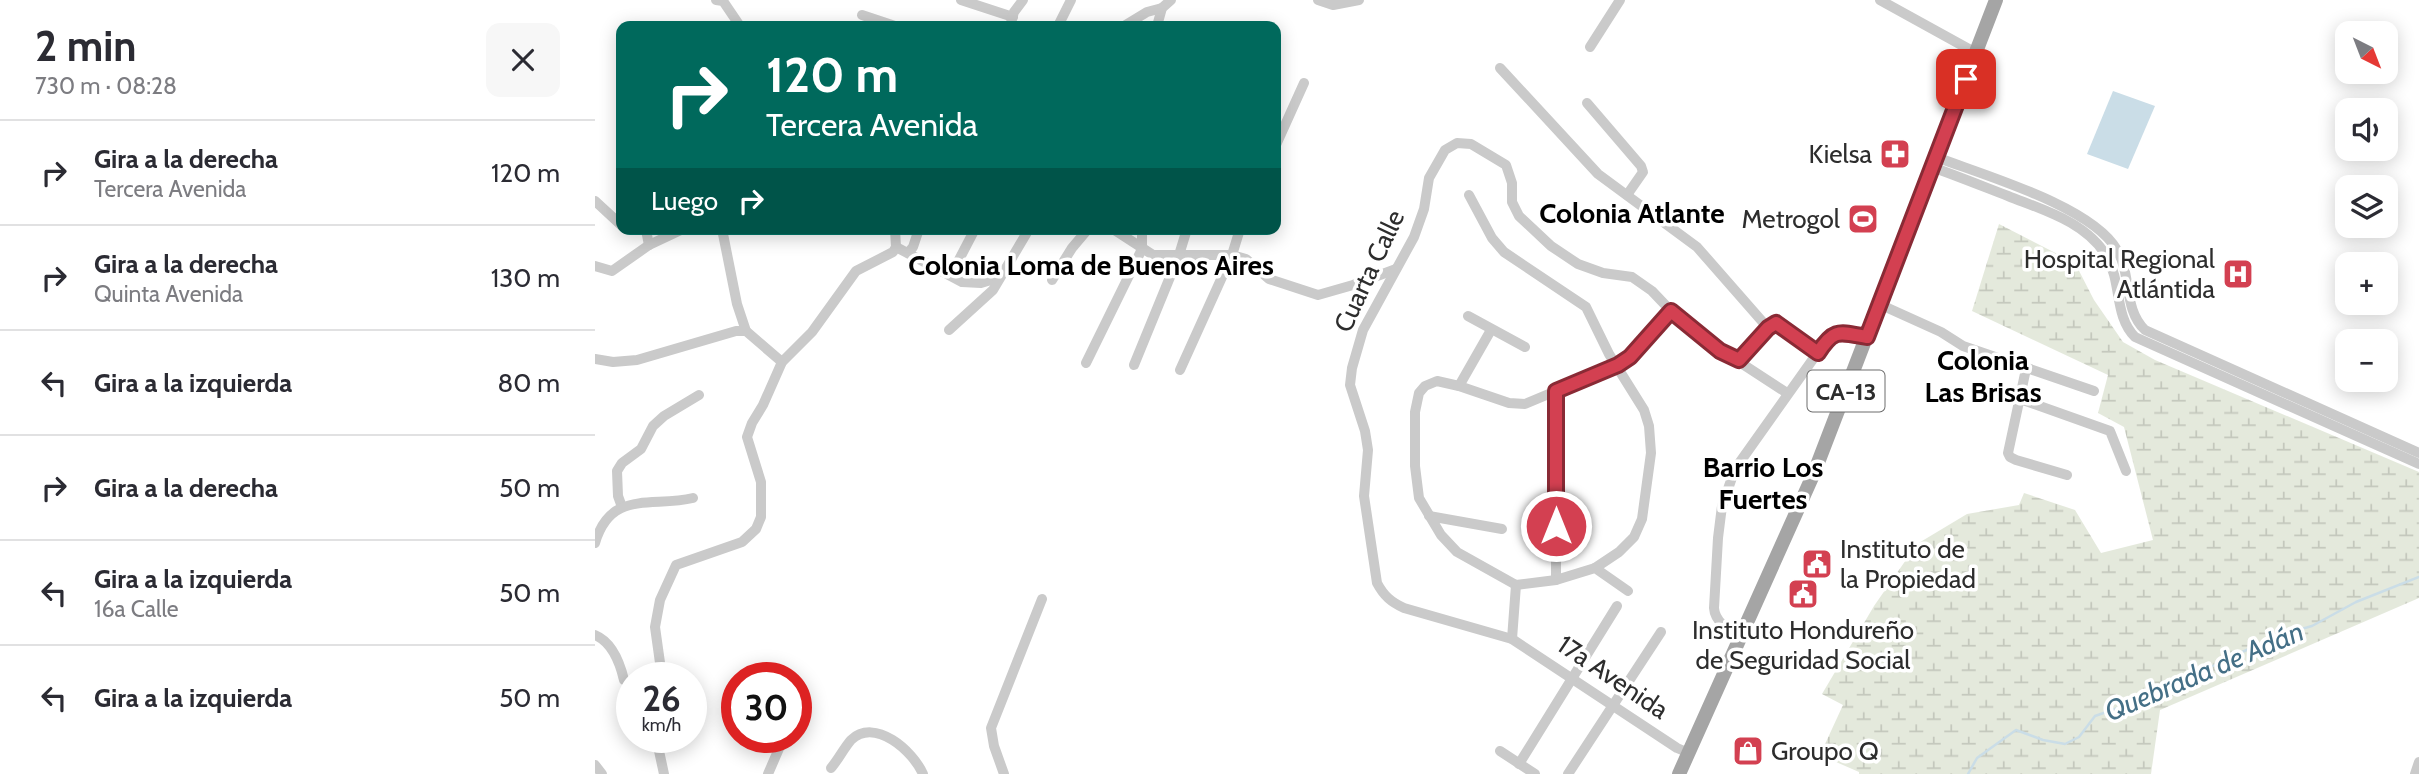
<!DOCTYPE html>
<html lang="es">
<head>
<meta charset="utf-8">
<style>
	body { margin:0; font-family:Cabin,sans-serif; background:#f7f7f7; color:#2b2b33; height:100vh; display:flex; flex-direction:column; font-size:26px; white-space:nowrap }
	* { box-sizing:border-box; margin:0 }
	p { font-size:23px; color:#7c7c81 }
	.icon { flex:none; width:38px; height:38px; fill:none; stroke:currentColor; stroke-width:2; stroke-linecap:round; stroke-linejoin:round }
	.map { position:relative; flex:1; overflow:hidden }
	.details { display:flex; flex-direction:column; background:#fff; width:595px }
	.details>* { flex:none }
	.hud { position:absolute; left:21px; top:21px; width:665px; height:214px; border-radius:14px; box-shadow:0 4px 18px #0003; background:#00695c; color:#fff; overflow:hidden }
	.needle { width:46px; rotate:138deg }
	.buttons { position:absolute; left:1740px; top:21px; display:grid; gap:14px }
	.buttons a { display:grid; place-items:center; width:63px; height:63px; border-radius:14px; background:#fff; box-shadow:0 4px 18px #0003; font-size:35px }
	.speed { position:absolute; left:21px; top:662px; display:flex; gap:14px; font-size:35px; font-weight:700; text-align:center }
	.speed>* { display:grid; place-content:center; width:91px; height:91px; border-radius:50%; background:#fff; box-shadow:0 4px 18px #0003; line-height:1 }
	.speed small { font-size:18px; font-weight:400 }
	.speed .limit { border:10px solid #d22; background:#fff; color:#111 }
	.pin { position:absolute; display:grid; place-items:center; width:60px; height:60px; color:#fff; margin:-30px; border-radius:14px; box-shadow:0 4px 10px #0006 }
	.me { position:absolute; width:77px; margin:-38px; rotate:0deg; stroke-linejoin:round; filter:drop-shadow(0 0 5px #0008) }
	.turn { display:flex; align-items:center; gap:24px; height:147px; padding:0 35px; font-size:32px }
	.turn .icon { width:91px; height:91px; stroke-width:2.5 }
	.turn b { display:block; font-size:49px; line-height:60px }
	.then { display:flex; align-items:center; height:66px; padding:0 35px; background:#0003; gap:14px; font-size:26px }
	.round { display:grid; place-items:center; flex:none; width:74px; height:74px; border-radius:14px; background:#f7f7f7 }
	.head { display:flex; align-items:center; justify-content:space-between; height:119px; padding:0 35px }
	h1 { font-size:42px; font-weight:700; line-height:52px }
	ul { padding:0; list-style:none }
	li { display:flex; align-items:center; gap:21px; height:105px; padding:0 35px; border-top:2px solid #e1e1e2 }
	li div { flex:1 }
	li b { display:block; font-size:26px }
	li em { font-style:normal }
	main { display:flex; flex:1; min-height:0 }
	.map>svg:first-child { display:block }
	.wetland { fill:url(#wetland-marsh) }
	.water { fill:#cadde7 }
	.lines { fill:none; stroke-linecap:round; stroke-linejoin:round }
	.stream { stroke:#cadde7; stroke-width:2.5 }
	.minor { stroke:#cacaca; stroke-width:10 }
	.major { stroke:#a5a5a5; stroke-width:14 }
	.route-casing { stroke:#892a35; stroke-width:18 }
	.route { stroke:#d34051; stroke-width:12 }
	.labels { text-anchor:middle; dominant-baseline:central; stroke-width:7; stroke-linejoin:round; paint-order:stroke }
	.shield { fill:#fff; stroke:#6c6c6c; stroke-width:2 }
	.shield-label { font-size:24px; font-weight:bold; fill:#2d2d2d }
	.poi-label { font-size:26px; fill:#2d2d2d; stroke:#fff; text-anchor:end }
	.street-label { font-size:26px; fill:#2d2d2d; stroke:#fff }
	.neighbourhood-label { font-size:28px; font-weight:bold; fill:#000; stroke:#fff }
	.water-label { font-size:28px; font-style:italic; fill:#446f86; stroke:#fff }
</style>
</head>
<body>
<main>
<section class="details">
<div class="head"><div><h1>2 min</h1><p>730 m · 08:28</p></div><a class="round"><svg class="icon" aria-label="close" viewBox="0 0 24 24"><path d="M6 6l12 12M18 6L6 18"/></svg></a></div>
<ul>
<li><svg class="icon" aria-label="right" viewBox="0 0 24 24"><path d="M7 20v-9h11M14 6l5 5-5 5"/></svg><div><b>Gira a la derecha</b><p>Tercera Avenida</p></div><em>120 m</em></li>
<li><svg class="icon" aria-label="right" viewBox="0 0 24 24"><path d="M7 20v-9h11M14 6l5 5-5 5"/></svg><div><b>Gira a la derecha</b><p>Quinta Avenida</p></div><em>130 m</em></li>
<li><svg class="icon" aria-label="left" viewBox="0 0 24 24"><path d="M17 20v-9H6M10 6l-5 5 5 5"/></svg><div><b>Gira a la izquierda</b></div><em>80 m</em></li>
<li><svg class="icon" aria-label="right" viewBox="0 0 24 24"><path d="M7 20v-9h11M14 6l5 5-5 5"/></svg><div><b>Gira a la derecha</b></div><em>50 m</em></li>
<li><svg class="icon" aria-label="left" viewBox="0 0 24 24"><path d="M17 20v-9H6M10 6l-5 5 5 5"/></svg><div><b>Gira a la izquierda</b><p>16a Calle</p></div><em>50 m</em></li>
<li><svg class="icon" aria-label="left" viewBox="0 0 24 24"><path d="M17 20v-9H6M10 6l-5 5 5 5"/></svg><div><b>Gira a la izquierda</b></div><em>50 m</em></li>
</ul>
</section>
<div class="map">
<svg width="1824" height="774" viewBox="0 0 1824 774">
	<defs>
		<pattern id="wetland-marsh" width="20" height="14" patternUnits="userSpaceOnUse" patternTransform="scale(1.75)"><rect width="20" height="14" fill="#e4e9dc"/><path d="M1 5h8M5 5V1M11 12h8M15 12V8" fill="none" stroke="#c4c8bd"/></pattern>
	</defs>
	<rect width="100%" height="100%" fill="#fff"/>
	<!-- wetland -->
	<path class="wetland" d="M1404 224 1480 263 1499 300 1528 342 1560 360 1824 472V598L1565 710 1556 774H1264V772L1225 755 1248 705 1227 694 1279 606 1322 544 1372 514 1424 505 1429 493 1480 510 1506 553 1558 540 1529 427 1503 413 1513 375 1377 311Z"/>
	<!-- water -->
	<path class="water" d="M1518 91 1560 106 1533 169 1492 154Z"/>
	<g class="lines">
		<!-- stream -->
		<path class="stream" d="M1373 774 1382 758 1421 730 1448 740 1470 744 1484 737 1500 716 1557 696 1638 656 1688 634 1717 626 1761 602 1824 577"/>
		<!-- minor -->
		<g class="minor">
			<path d="M121 0 128 1 145 26"/>
			<path d="M366 0 418 17"/>
			<path d="M723 0 738 5 764 0"/>
			<path d="M1285 0 1381 53"/>
			<path d="M267 15 300 26"/>
			<path d="M415 26 419 12 428 0"/>
			<path d="M463 26 476 0"/>
			<path d="M529 26 552 12 567 8"/>
			<path d="M562 26 567 8 576 0"/>
			<path d="M995 47 1025 0"/>
			<path d="M905 68 1003 174 1102 247 1173 328"/>
			<path d="M992 103 1046 166 1048 172 1032 195"/>
			<path d="M681 145 709 83"/>
			<path d="M1341 157C1388 175 1497 206 1522 250 1537 275 1528 309 1550 330L1824 453"/>
			<path d="M1337 167C1362 176 1387 186 1413 196 1448 210 1492 222 1512 257 1527 283 1519 316 1540 337L1824 464"/>
			<path d="M874 195 897 238 909 252 991 307 1014 354 1049 410 1054 426 1056 453 1047 519 1039 537 1024 552 1000 568"/>
			<path d="M0 201 26 225"/>
			<path d="M31 229 51 230 54 245"/>
			<path d="M127 229 142 304 151 331"/>
			<path d="M518 229 558 255H637L651 259 674 279 723 295 758 285 801 269"/>
			<path d="M301 247 367 282 386 283 396 280 407 272"/>
			<path d="M313 253 318 247 324 229"/>
			<path d="M0 266 17 271 54 245 88 229"/>
			<path d="M356 275 380 229"/>
			<path d="M457 280 477 248 493 229"/>
			<path d="M1284 304 1346 332 1368 346 1499 391"/>
			<path d="M873 316 930 347"/>
			<path d="M354 330 398 290 434 229"/>
			<path d="M0 359 18 362 42 360 141 331H151L187 362"/>
			<path d="M1144 360 1173 328 1181 323 1223 353"/>
			<path d="M491 363 547 249V229"/>
			<path d="M539 365 584 255 592 229"/>
			<path d="M1431 369 1413 453 1415 457 1421 460 1472 475"/>
			<path d="M585 370 637 255 645 229"/>
			<path d="M864 386 896 330"/>
			<path d="M1425 399 1515 431 1531 471"/>
			<path d="M27 507 23 496 22 471 27 463 46 449 58 426 69 416 104 395"/>
			<path d="M834 516 907 529"/>
			<path d="M0 543C16 489 57 508 98 498"/>
			<path d="M961 580V391"/>
			<path d="M1033 591 1000 568 961 580 921 585 862 552 846 535 824 498 820 466V412L824 393 830 386 842 381 864 386 914 403 930 404 1023 365 1035 357 1076 311"/>
			<path d="M0 635C17 642 25 663 29 680"/>
			<path d="M1147 637C1135 630 1120 623 1119 608L1123 538 1127 506 1140 469 1233 338 1239 333 1272 337"/>
			<path d="M917 639 921 585"/>
			<path d="M67 677 60 627 65 600 81 565 147 542 161 529 166 517V482L152 437 157 423 168 405 187 362 217 332 261 271 298 252 301 247 300 229"/>
			<path d="M61 737 69 774"/>
			<path d="M905 751 940 774"/>
			<path d="M1094 753 1082 748 917 639 809 608C796 602 789 596 782 583L769 496 773 450 770 431 755 385 757 368 768 330 819 237 829 209 834 178 850 150 862 143 876 144 911 165 917 183V202L924 216 956 246 983 264 1008 273 1037 277 1057 291 1076 311 1103 335 1192 393"/>
			<path d="M924 764 1022 606"/>
			<path d="M0 765 7 774"/>
			<path d="M236 768C243 760 249 748 256 740 280 717 318 751 328 774"/>
			<path d="M173 774 189 737"/>
			<path d="M409 774 399 746 396 728 447 599"/>
			<path d="M973 774 1066 632"/>
			<path d="M1820 774 1824 762"/>
		</g>
		<!-- major -->
		<path class="major" d="M1084 774 1219 473 1401 0"/>
	</g>
	<g class="lines">
		<!-- route casing -->
		<g class="route-casing">
			<path id="route" d="M961 526V391L1023 365 1035 357 1076 311 1125 351 1144 360 1173 328 1181 323 1223 353C1239 328 1244 332 1272 337L1371 79"/>
		</g>
		<!-- route -->
		<use href="#route" class="route"/>
	</g>
	<!-- icons -->
	<defs>
		<g id="pharmacy-square" transform="scale(1.575)"><rect x="-9" y="-9" width="18" height="18" rx="4" fill="#d34051" stroke="#fff"/><path d="M-2-6h4v4h4v4h-4v4h-4v-4h-4v-4h4Z" fill="#fff"/></g>
		<g id="stadium-square" transform="scale(1.575)"><rect x="-9" y="-9" width="18" height="18" rx="4" fill="#d34051" stroke="#fff"/><path d="M0-5a6.5 5 0 1 0 0 10a6.5 5 0 1 0 0-10ZM-3.5-1.8h7v3.6h-7Z" fill="#fff"/></g>
		<g id="hospital-square" transform="scale(1.575)"><rect x="-9" y="-9" width="18" height="18" rx="4" fill="#d34051" stroke="#fff"/><path d="M-5-5h3v3.5h4V-5h3V5h-3V1.5h-4V5h-3Z" fill="#fff"/></g>
		<g id="civic-square" transform="scale(1.575)"><rect x="-9" y="-9" width="18" height="18" rx="4" fill="#d34051" stroke="#fff"/><path d="M-.6-6.5H3V-4.5H.6V-3L4-1V1h2V6H-6V1h2V-1L-.6-3ZM-1.2 2.5V6h2.4V2.5Z" fill="#fff"/></g>
		<g id="shop-square" transform="scale(1.575)"><rect x="-9" y="-9" width="18" height="18" rx="4" fill="#d34051" stroke="#fff"/><path d="M-5-2.5h2.3a2.7 3.5 0 0 1 5.4 0H5L5.5 6h-11ZM-1.5-2.5h3a1.5 2.3 0 0 0-3 0Z" fill="#fff"/></g>
	</defs>
	<g fill-rule="evenodd">
		<use href="#pharmacy-square" x="1300" y="154"/>
		<use href="#stadium-square" x="1268" y="219"/>
		<use href="#hospital-square" x="1643" y="274"/>
		<use href="#civic-square" x="1222" y="564"/>
		<use href="#civic-square" x="1208" y="594"/>
		<use href="#shop-square" x="1153" y="751"/>
	</g>
	<g class="labels">
		<!-- shield labels -->
		<rect class="shield" x="1212.5" y="370.5" width="77" height="41" rx="5"/>
		<g class="shield-label">
			<text x="1251" y="391">CA-13</text>
		</g>
		<!-- poi labels -->
		<g class="poi-label">
			<text x="1277" y="154">Kielsa</text>
			<text x="1245" y="219">Metrogol</text>
			<text x="1620" y="259">Hospital Regional<tspan x="1620" dy="30">Atlántida</tspan></text>
			<text x="1245" y="549" text-anchor="start">Instituto de<tspan x="1245" dy="30">la Propiedad</tspan></text>
			<text x="1208" y="630" text-anchor="middle">Instituto Hondureño<tspan x="1208" dy="30">de Seguridad Social</tspan></text>
			<text x="1176" y="751" text-anchor="start">Groupo Q</text>
		</g>
		<!-- street labels -->
		<g class="street-label">
			<text transform="translate(774 271) rotate(-65)">Cuarta Calle</text>
			<text transform="translate(1018 677) rotate(34)">17a Avenida</text>
		</g>
		<!-- neighbourhood labels -->
		<g class="neighbourhood-label">
			<text x="1037" y="213">Colonia Atlante</text>
			<text x="496" y="265">Colonia Loma de Buenos Aires</text>
			<text x="1388" y="360">Colonia<tspan x="1388" dy="32">Las Brisas</tspan></text>
			<text x="1168" y="467">Barrio Los<tspan x="1168" dy="32">Fuertes</tspan></text>
		</g>
		<!-- water labels -->
		<g class="water-label">
			<text transform="translate(1609 671) rotate(-23)">Quebrada de Adán</text>
		</g>
	</g>
</svg>
<div class="buttons">
<a><svg class="needle" viewBox="-14 -14 28 28"><path d="M0-13l5 13h-10z" fill="#e53935"/><path d="M0 13l5-13h-10z" fill="#7c7c81"/></svg></a>
<a><svg class="icon" aria-label="sound" viewBox="0 0 24 24"><path d="M4 9h4l5-4v14l-5-4H4zM17 9q2 3 0 6"/></svg></a>
<a><svg class="icon" aria-label="layers" viewBox="0 0 24 24"><path d="M12 4l9 5-9 5-9-5zM3 14l9 5 9-5"/></svg></a>
<a>+</a>
<a>−</a>
</div>
<div class="speed"><div>26<small>km/h</small></div><div class="limit">30</div></div>
<div class="pin" style="left:1371px;top:79px;background:#d93025"><svg class="icon" aria-label="arrive" viewBox="0 0 24 24"><path d="M6 21V4h12l-3 4 3 4H6"/></svg></div>
<svg class="me" style="left:961px;top:526px" viewBox="-20 -20 40 40"><circle r="17" fill="#d34051" stroke="#fff" stroke-width="3"/><path d="M0-11L8 9 0 5-8 9z" fill="#fff"/></svg>
<div class="hud">
<div class="turn"><svg class="icon" aria-label="right" viewBox="0 0 24 24"><path d="M7 20v-9h11M14 6l5 5-5 5"/></svg><div><b>120 m</b>Tercera Avenida</div></div>
<div class="then">Luego<svg class="icon" aria-label="right" viewBox="0 0 24 24"><path d="M7 20v-9h11M14 6l5 5-5 5"/></svg></div>
</div>
</div>
</main>
</body>
</html>
